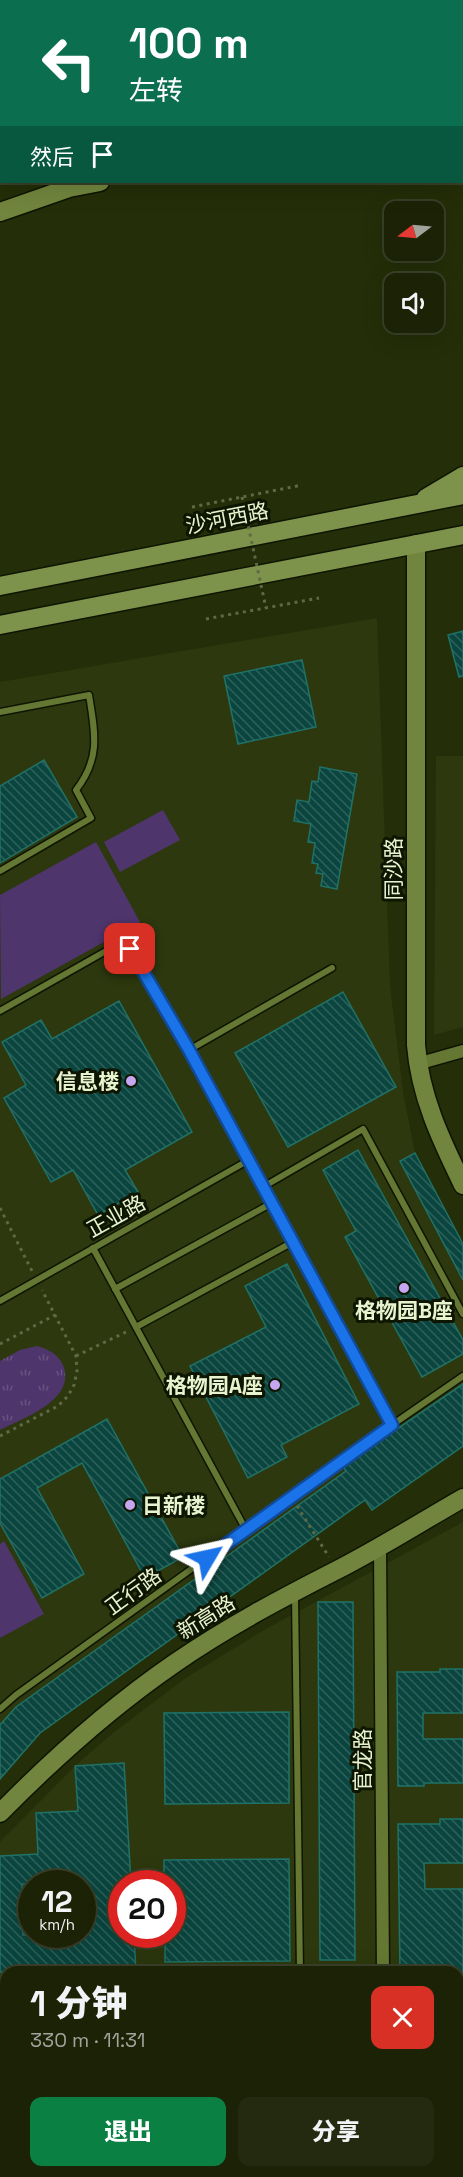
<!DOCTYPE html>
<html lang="zh">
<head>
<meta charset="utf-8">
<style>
	body { margin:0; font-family:"Space Grotesk","Noto Sans SC",sans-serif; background:#242a10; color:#f1f3f6; height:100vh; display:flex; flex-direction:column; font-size:22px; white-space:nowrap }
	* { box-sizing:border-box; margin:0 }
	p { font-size:20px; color:#a0a49b }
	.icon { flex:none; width:33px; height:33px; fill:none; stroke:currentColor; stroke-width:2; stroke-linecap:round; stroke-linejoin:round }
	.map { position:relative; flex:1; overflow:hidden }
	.panel { position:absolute; left:0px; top:1966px; width:464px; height:212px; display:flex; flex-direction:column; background:#1b2206; border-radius:18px 18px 0 0; box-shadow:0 6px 24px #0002,0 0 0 2px #393f28 }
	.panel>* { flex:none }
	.banner { position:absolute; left:0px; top:0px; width:464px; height:183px; box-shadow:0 6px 24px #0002,0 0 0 2px #393f28; background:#0b6e4f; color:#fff; overflow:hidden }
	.needle { width:39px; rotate:254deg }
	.tools { position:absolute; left:384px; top:201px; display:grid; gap:12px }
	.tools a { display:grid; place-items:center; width:60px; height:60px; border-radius:12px; background:#1b2206; box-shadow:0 6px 24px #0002,0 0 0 2px #393f28; font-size:30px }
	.speed { position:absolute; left:18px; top:1870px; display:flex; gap:12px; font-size:30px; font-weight:700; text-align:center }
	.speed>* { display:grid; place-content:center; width:78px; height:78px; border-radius:50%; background:#1b2206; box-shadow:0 6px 24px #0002,0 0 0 2px #393f28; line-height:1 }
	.speed small { font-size:15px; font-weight:400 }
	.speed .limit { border:9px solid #d22; background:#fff; color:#111 }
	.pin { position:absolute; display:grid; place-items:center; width:51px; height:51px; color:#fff; margin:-26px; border-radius:12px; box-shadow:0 3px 9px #0006 }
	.me { position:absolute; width:66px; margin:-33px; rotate:54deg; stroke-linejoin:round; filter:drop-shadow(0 0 4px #0008) }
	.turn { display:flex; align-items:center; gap:21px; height:126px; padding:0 30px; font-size:27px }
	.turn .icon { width:78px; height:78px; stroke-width:2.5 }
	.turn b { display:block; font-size:42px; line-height:51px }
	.then { display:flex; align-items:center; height:57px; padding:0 30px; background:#0003; gap:12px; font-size:22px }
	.round { display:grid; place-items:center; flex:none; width:63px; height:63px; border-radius:12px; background:#242a10 }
	.overview { display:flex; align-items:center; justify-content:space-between; height:102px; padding:0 30px }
	h1 { font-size:36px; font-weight:800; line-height:45px }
	.cta { display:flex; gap:12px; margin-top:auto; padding:12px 30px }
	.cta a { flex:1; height:69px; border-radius:12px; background:#0b8043; color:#fff; font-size:24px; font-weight:800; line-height:69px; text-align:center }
	.cta a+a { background:#242a10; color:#f1f3f6 }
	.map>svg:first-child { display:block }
	.built { fill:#2d380e; fill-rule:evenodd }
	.grass { fill:url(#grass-tufts) }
	.garden { fill:#4e356c }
	.building { fill:url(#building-back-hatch); stroke:#207268; stroke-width:1.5; fill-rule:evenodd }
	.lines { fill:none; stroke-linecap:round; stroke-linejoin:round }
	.lane-casing { stroke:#0f1502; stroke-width:9 }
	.street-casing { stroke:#0f1502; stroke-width:15 }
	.secondary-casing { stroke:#0f1502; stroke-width:21 }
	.primary-casing { stroke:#0f1502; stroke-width:21 }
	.path { stroke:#5f6a44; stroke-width:3; stroke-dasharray:3 4.5; stroke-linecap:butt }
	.lane { stroke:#657833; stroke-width:6 }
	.street { stroke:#657833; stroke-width:12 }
	.secondary { stroke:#71853e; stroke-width:18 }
	.primary { stroke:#7d924a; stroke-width:18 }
	.path-bridge { stroke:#5f6a44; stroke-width:3; stroke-dasharray:3 4.5; stroke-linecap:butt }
	.route-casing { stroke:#114b97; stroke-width:15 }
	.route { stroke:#1a73e8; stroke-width:10 }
	.poi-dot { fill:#c5a7f1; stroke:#0e1500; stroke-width:2 }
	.labels { text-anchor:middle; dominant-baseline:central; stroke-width:6; stroke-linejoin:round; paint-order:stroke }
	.street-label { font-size:21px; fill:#e8f4d0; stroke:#0e1500 }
	.poi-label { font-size:21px; font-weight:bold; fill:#e8f4d0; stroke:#0e1500; text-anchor:end }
</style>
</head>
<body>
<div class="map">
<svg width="463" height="2177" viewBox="0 0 463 2177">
	<defs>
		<pattern id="grass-tufts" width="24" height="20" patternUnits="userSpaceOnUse" patternTransform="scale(1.5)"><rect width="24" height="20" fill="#4e356c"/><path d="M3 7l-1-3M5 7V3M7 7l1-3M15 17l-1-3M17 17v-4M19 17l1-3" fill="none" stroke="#685380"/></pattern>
		<pattern id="building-back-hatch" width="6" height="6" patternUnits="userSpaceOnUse" patternTransform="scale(1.5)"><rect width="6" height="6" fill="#0a463f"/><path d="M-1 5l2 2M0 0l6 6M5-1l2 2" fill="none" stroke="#2e615a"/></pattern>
	</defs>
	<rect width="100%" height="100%" fill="#242e08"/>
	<!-- built -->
	<g class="built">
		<path d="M377 618 390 986 403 1092 415 1153 463 1244V1446L372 1510 365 1501 356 1507 40 1733 0 1779V682Z"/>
		<path d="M436 756H463V1027L434 1035Z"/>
		<path d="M463 1522V1989H458V1972H6V2172H206L208 2177H0V1842L78 1763 113 1733 187 1677 266 1629ZM32 1884H82V1935H32ZM122 1884H172V1935H122Z"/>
	</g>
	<!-- grass -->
	<path class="grass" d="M37 1346C48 1349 58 1354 63 1365 77 1400 23 1418 0 1430V1361L20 1350Z"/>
	<!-- garden -->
	<g class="garden">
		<path d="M163 810 180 840 120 872 104 842Z"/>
		<path d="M96 842 140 922 1 999 0 895Z"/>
		<path d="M4 1541 44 1614 0 1638V1544Z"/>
	</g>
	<!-- building -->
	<g class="building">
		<path d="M463 631V676L459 677 448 635Z"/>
		<path d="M302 660 316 727 238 744 224 676Z"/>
		<path d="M44 760 77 817 0 863V786Z"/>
		<path d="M320 767 357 774 337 889 321 886 323 874 316 873 318 864 312 863 315 843 308 842 311 824 294 821 297 800 309 802 312 781 318 782Z"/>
		<path d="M343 992 396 1087 288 1147 235 1053Z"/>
		<path d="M119 1001 192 1132 125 1170 138 1192 98 1215 73 1170 51 1182 4 1098 26 1085 2 1042 41 1020 52 1039Z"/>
		<path d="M358 1150 463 1340V1354L422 1377 345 1237 356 1231 323 1170Z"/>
		<path d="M415 1153 463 1244V1280L400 1161Z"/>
		<path d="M287 1264 359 1404 281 1445 287 1457 248 1478 190 1366 266 1327 245 1286Z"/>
		<path d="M463 1384V1446L372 1510 365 1500 40 1733 0 1779V1725L16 1707 346 1471 343 1466Z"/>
		<path d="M107 1419 183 1557 145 1578 82 1463 37 1488 84 1574 42 1598 0 1523V1479Z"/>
		<path d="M318 1602H353L355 1960H320Z"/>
		<path d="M440 1669H463V1713H423V1739H463V1783H424V1786H398L397 1672H440Z"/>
		<path d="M289 1712V1803L165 1804 164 1713Z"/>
		<path d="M124 1763 131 1884H122V1935H134L136 1972H0V1856L38 1854 36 1813 78 1811 75 1766ZM22 1884H82L85 1935H23Z"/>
		<path d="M440 1819H463V1863H424L425 1889H463V1972H400L398 1824H440Z"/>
		<path d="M289 1859 290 1961 165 1962V1935H172V1884H164V1860Z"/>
	</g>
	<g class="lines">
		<!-- lane casing -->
		<g class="lane-casing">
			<g id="lane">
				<path d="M0 712 89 695C95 733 101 758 76 790L91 818 0 871"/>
				<path d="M0 1011 113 947 125 946 130 949 189 1050 392 1425"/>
				<path d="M189 1050 332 968"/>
				<path d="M263 1187 363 1129 463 1314"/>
				<path d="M93 1248 246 1530"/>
				<path d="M115 1289 272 1203"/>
				<path d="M0 1301 249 1160"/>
				<path d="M136 1327 293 1242"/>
				<path d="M295 1595 300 1972"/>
				<path d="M0 1709 16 1695 392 1425 463 1376"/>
			</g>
		</g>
		<!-- street casing -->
		<g class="street-casing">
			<g id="street">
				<path d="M417 1064 463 1051"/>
				<path d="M380 1547 383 1972"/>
				<path d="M384 2172 385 2177"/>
			</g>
		</g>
		<!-- secondary casing -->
		<g class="secondary-casing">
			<g id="secondary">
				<path d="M462 114H463"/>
				<path d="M0 212 69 188 100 182"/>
				<path d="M416 544V1045C420 1096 441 1140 463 1185"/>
				<path d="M0 1813C54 1758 111 1707 175 1663 227 1627 282 1598 337 1570 380 1548 421 1522 463 1498"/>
				<path d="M462 2177H463"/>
			</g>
		</g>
		<!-- primary casing -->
		<g class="primary-casing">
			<g id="primary">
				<path d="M426 498 463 476"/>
				<path d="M0 586 463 495"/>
				<path d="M0 625 463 535"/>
			</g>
		</g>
		<!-- path -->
		<g class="path">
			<path d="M192 507 302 485"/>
			<path d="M206 619 319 598"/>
			<path d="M0 1208 32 1271"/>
			<path d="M0 1344 55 1315"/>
			<path d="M76 1356 126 1332"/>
			<path d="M0 1436 58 1406 68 1396 74 1385 77 1371 76 1356 42 1290"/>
			<path d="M297 1506 329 1557"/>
		</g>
		<!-- lane -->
		<use href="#lane" class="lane"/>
		<!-- street -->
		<use href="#street" class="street"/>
		<!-- secondary -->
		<use href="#secondary" class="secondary"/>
		<!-- primary -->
		<use href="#primary" class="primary"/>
		<!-- path-bridge -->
		<path class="path-bridge" d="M242 497 266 608"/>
	</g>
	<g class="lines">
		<!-- route casing -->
		<g class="route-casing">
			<path id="route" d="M130 949 189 1050 392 1425 207 1558"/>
		</g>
		<!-- route -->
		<use href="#route" class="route"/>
	</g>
	<!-- markers -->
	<g class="poi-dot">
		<circle cx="131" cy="1081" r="6"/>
		<circle cx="404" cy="1288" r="6"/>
		<circle cx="275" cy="1385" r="6"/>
		<circle cx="130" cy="1505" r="6"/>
	</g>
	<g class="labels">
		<!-- street labels -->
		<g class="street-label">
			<text transform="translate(227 518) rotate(-11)">沙河西路</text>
			<text transform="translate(393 869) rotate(-90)">同沙路</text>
			<text transform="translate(116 1216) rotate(-29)">正业路</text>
			<text transform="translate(133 1591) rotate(-36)">正行路</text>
			<text transform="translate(206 1617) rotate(-32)">新高路</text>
			<text transform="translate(362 1760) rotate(-90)">官龙路</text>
		</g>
		<!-- poi labels -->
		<g class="poi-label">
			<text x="119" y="1081">信息楼</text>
			<text x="404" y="1310" text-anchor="middle">格物园B座</text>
			<text x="263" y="1385">格物园A座</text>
			<text x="142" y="1505" text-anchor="start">日新楼</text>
		</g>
	</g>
</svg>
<div class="tools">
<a><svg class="needle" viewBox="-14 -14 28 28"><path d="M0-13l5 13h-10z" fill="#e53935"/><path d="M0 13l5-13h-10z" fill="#a0a49b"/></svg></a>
<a><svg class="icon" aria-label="sound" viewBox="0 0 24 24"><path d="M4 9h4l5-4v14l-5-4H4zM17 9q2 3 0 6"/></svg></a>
</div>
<div class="speed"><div>12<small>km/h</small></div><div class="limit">20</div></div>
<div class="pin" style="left:130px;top:949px;background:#d93025"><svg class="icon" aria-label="arrive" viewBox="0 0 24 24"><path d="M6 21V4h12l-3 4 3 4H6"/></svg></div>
<svg class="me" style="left:207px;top:1558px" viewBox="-20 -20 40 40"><path d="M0-17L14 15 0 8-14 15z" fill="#1a73e8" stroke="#fff" stroke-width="4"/></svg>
<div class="banner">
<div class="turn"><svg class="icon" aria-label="left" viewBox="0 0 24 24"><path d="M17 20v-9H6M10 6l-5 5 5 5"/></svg><div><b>100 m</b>左转</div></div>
<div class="then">然后<svg class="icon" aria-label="arrive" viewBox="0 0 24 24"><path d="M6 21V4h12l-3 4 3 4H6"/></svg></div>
</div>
<section class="panel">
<div class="overview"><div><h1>1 分钟</h1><p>330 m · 11:31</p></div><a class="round" style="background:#d93025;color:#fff"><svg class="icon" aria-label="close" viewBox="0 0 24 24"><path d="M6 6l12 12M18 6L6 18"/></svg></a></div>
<div class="cta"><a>退出</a><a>分享</a></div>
</section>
</div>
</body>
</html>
